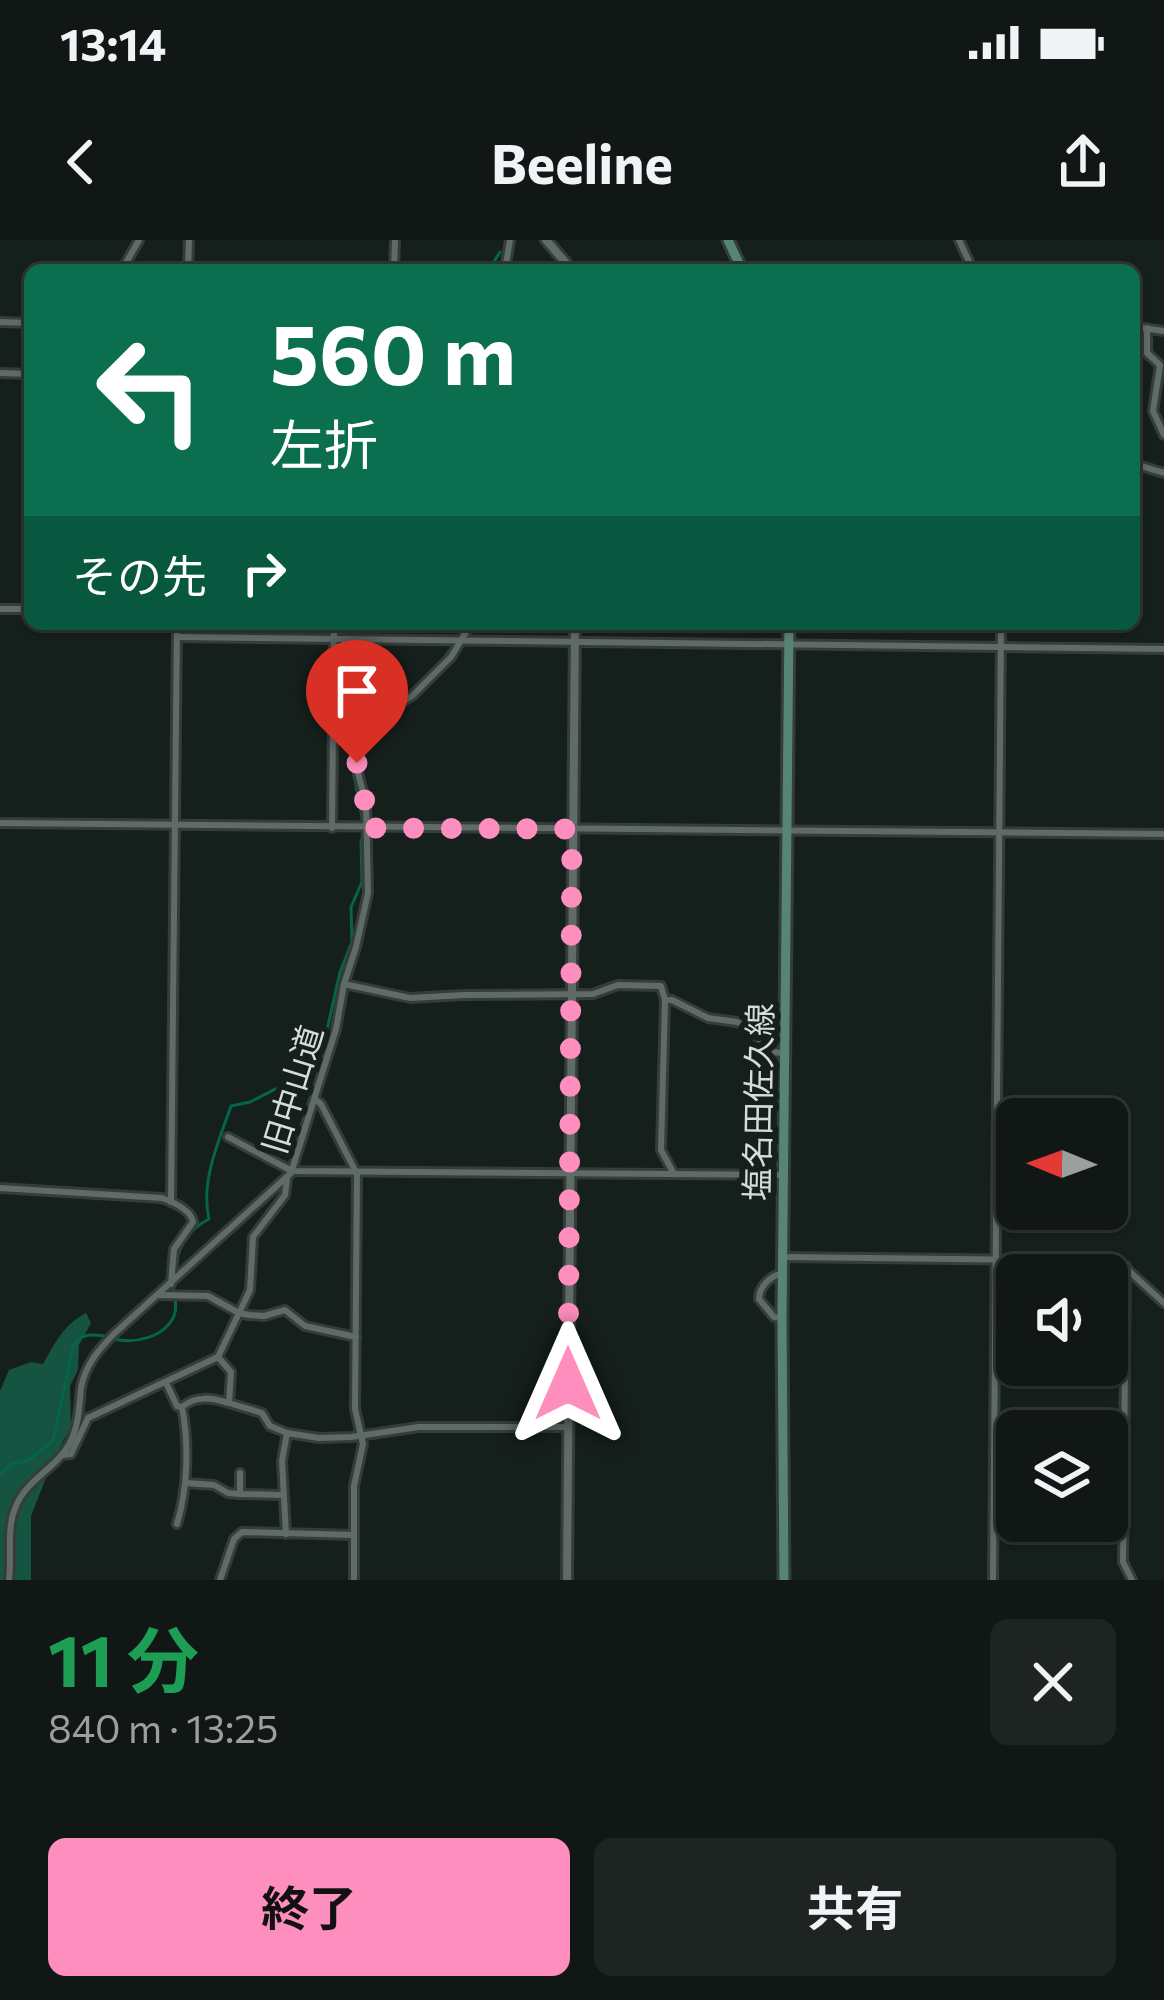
<!DOCTYPE html>
<html lang="ja">
<head>
<meta charset="utf-8">
<style>
	body { margin:0; font-family:Commissioner,"Noto Sans JP",sans-serif; background:#1e2422; color:#f1f3f6; height:100vh; display:flex; flex-direction:column; font-size:45px; white-space:nowrap }
	* { box-sizing:border-box; margin:0 }
	p { font-size:39px; color:#9c9fa0 }
	.icon { flex:none; width:66px; height:66px; fill:none; stroke:currentColor; stroke-width:2; stroke-linecap:round; stroke-linejoin:round }
	.map { position:relative; height:1340px; overflow:hidden }
	.drawer { display:flex; flex-direction:column; background:#101714; flex:1 }
	.drawer>* { flex:none }
	.hud { position:absolute; left:24px; top:24px; width:1116px; height:366px; border-radius:18px; box-shadow:0 3px 9px #0004,0 0 0 3px #303634; background:#0b6e4f; color:#fff; overflow:hidden }
	.needle { width:78px; rotate:271deg }
	.buttons { position:absolute; left:996px; top:858px; display:grid; gap:24px }
	.buttons a { display:grid; place-items:center; width:132px; height:132px; border-radius:18px; background:#101714; box-shadow:0 3px 9px #0004,0 0 0 3px #303634; font-size:60px }
	.pin { position:absolute; display:grid; place-items:center; width:102px; height:102px; color:#fff; margin:-123px -51px; border-radius:50% 50% 50% 0; rotate:-45deg; box-shadow:0 0 12px #0007 }
	.pin .icon { rotate:45deg }
	.me { position:absolute; width:132px; margin:-66px; rotate:0deg; stroke-linejoin:round; filter:drop-shadow(0 0 9px #0008) }
	.turn { display:flex; align-items:center; gap:42px; height:252px; padding:0 48px; font-size:54px }
	.turn .icon { width:156px; height:156px; stroke-width:2.5 }
	.turn b { display:block; font-size:84px; line-height:102px }
	.then { display:flex; align-items:center; height:114px; padding:0 48px; background:#0003; gap:24px; font-size:45px }
	.round { display:grid; place-items:center; flex:none; width:126px; height:126px; border-radius:18px; background:#1e2422 }
	.overview { display:flex; align-items:center; justify-content:space-between; height:204px; padding:0 48px }
	h1 { font-size:72px; font-weight:700; line-height:90px; color:#1e9e55 }
	.cta { display:flex; gap:24px; margin-top:auto; padding:24px 48px }
	.cta a { flex:1; height:138px; border-radius:18px; background:#fe8ebd; color:#111; font-size:48px; font-weight:700; line-height:138px; text-align:center }
	.cta a+a { background:#1e2422; color:#f1f3f6 }
	.status { display:flex; justify-content:space-between; align-items:center; height:84px; padding:0 60px; background:#101714; direction:ltr }
	.status svg { height:33px; fill:currentColor }
	header { display:flex; justify-content:space-between; align-items:center; height:156px; padding:0 48px; background:#101714; font-size:54px; font-weight:700 }
	.map>svg:first-child { display:block }
	.forest { fill:#155441 }
	.lines { fill:none; stroke-linecap:round; stroke-linejoin:round }
	.stream { stroke:#06644c; stroke-width:3 }
	.minor-casing { stroke:#353c39; stroke-width:12 }
	.tertiary-casing { stroke:#353c39; stroke-width:14 }
	.secondary-casing { stroke:#353c39; stroke-width:15 }
	.minor { stroke:#5f6b66; stroke-width:6 }
	.tertiary { stroke:#5f6b66; stroke-width:8 }
	.secondary { stroke:#568576; stroke-width:9 }
	.route { stroke:#fe8ebd; stroke-width:21; stroke-dasharray:0 37.8 }
	.labels { text-anchor:middle; dominant-baseline:central; stroke-width:12; stroke-linejoin:round; paint-order:stroke }
	.street-label { font-size:33px; fill:#d5dcd9; stroke:#151f1b }
</style>
</head>
<body>
<div class="status"><b>13:14</b><svg viewBox="0 0 49 12"><path d="M0 12V9h3v3zM5 12V6h3v6zM10 12V3h3v9zM15 12V0h3v12zM26 1h20v11H26zM47 4h2v5h-2z"/></svg></div>
<header><svg class="icon" aria-label="back" viewBox="0 0 24 24"><path d="M15 5l-7 7 7 7"/></svg>Beeline<svg class="icon" aria-label="share" viewBox="0 0 24 24"><path d="M12 15V3M7 8l5-5 5 5M5 13v7h14v-7"/></svg></header>
<div class="map">
<svg width="1164" height="1340" viewBox="0 0 1164 1340">
	<rect width="100%" height="100%" fill="#151f1b"/>
	<!-- forest -->
	<path class="forest" d="M86 1073 91 1083 79 1105 78 1130 70 1146 71 1187 53 1220 31 1276V1340H0V1151L9 1130 31 1122 43 1124C55 1103 64 1084 86 1073Z"/>
	<g class="lines">
		<!-- stream -->
		<g class="stream">
			<path d="M492 30 493 23 500 12"/>
			<path d="M459 397 467 384"/>
			<path d="M362 577 352 525 356 497 367 479 378 469 405 456 439 425 454 404"/>
			<path d="M176 1024C179 1004 191 988 209 979 200 942 219 901 231 866L250 862 287 843 324 803 340 732 352 702 351 667 362 642 361 600"/>
			<path d="M113 1099C134 1104 164 1098 174 1076 178 1067 174 1056 173 1047"/>
			<path d="M0 1234 12 1224 27 1221 53 1201 73 1107C81 1093 90 1094 105 1096"/>
		</g>
		<!-- minor casing -->
		<g class="minor-casing">
			<g id="minor">
				<path d="M959 0 973 30"/>
				<path d="M122 30 139 0"/>
				<path d="M188 30 189 0"/>
				<path d="M394 30 395 0"/>
				<path d="M505 30 510 0"/>
				<path d="M0 82 30 83"/>
				<path d="M1134 87 1164 91"/>
				<path d="M1147 88V113L1160 125 1153 171 1164 195"/>
				<path d="M0 133 30 134"/>
				<path d="M1134 224 1164 233"/>
				<path d="M0 369H30"/>
				<path d="M177 397 1164 409"/>
				<path d="M0 583 1164 594"/>
				<path d="M332 588 334 384"/>
				<path d="M344 744 410 758 464 755 593 754 618 745 661 746 665 760H672L708 778 737 782 749 787 770 812 785 813"/>
				<path d="M665 761 661 910 674 934"/>
				<path d="M315 859 321 864 357 934 355 1169 363 1204 354 1246V1340"/>
				<path d="M228 897 292 931 783 935"/>
				<path d="M0 948 162 958C173 962 191 970 193 982L174 1009 171 1044"/>
				<path d="M171 962 177 384"/>
				<path d="M783 1017 1118 1021 1164 1063"/>
				<path d="M1126 1026 1123 1322 1132 1340"/>
				<path d="M781 1034C769 1036 759 1048 759 1059L774 1077 782 1078"/>
				<path d="M159 1055 208 1056 239 1073 249 1075 264 1076 285 1070 305 1086 356 1097"/>
				<path d="M218 1117 231 1132 229 1163 262 1173 270 1186 287 1193 319 1198 351 1197 419 1187H568"/>
				<path d="M167 1145 177 1166 182 1167C189 1204 188 1247 177 1284"/>
				<path d="M182 1167C197 1155 211 1158 229 1163"/>
				<path d="M63 1215 71 1214 88 1178 218 1117 250 1050 253 997 285 955 287 938"/>
				<path d="M240 1233V1254L283 1255"/>
				<path d="M186 1243 214 1245 228 1253 240 1254"/>
				<path d="M286 1294 282 1221 287 1193"/>
				<path d="M9 1340C12 1316 6 1288 16 1266 27 1239 57 1228 70 1203 79 1185 79 1167 81 1148 85 1125 99 1109 115 1093L291 933 336 789 344 744 356 707 368 653 366 562 357 530 360 503 373 480 412 456 451 417 471 384"/>
				<path d="M220 1340 234 1299 242 1292 354 1295"/>
				<path d="M993 1340 1001 384"/>
			</g>
		</g>
		<!-- tertiary casing -->
		<g class="tertiary-casing">
			<g id="tertiary">
				<path d="M546 0 572 30"/>
				<path d="M567 1340 575 384"/>
			</g>
		</g>
		<!-- secondary casing -->
		<g class="secondary-casing">
			<g id="secondary">
				<path d="M728 0 742 30"/>
				<path d="M784 1340 782 1078 789 384"/>
			</g>
		</g>
		<!-- minor -->
		<use href="#minor" class="minor"/>
		<!-- tertiary -->
		<use href="#tertiary" class="tertiary"/>
		<!-- secondary -->
		<use href="#secondary" class="secondary"/>
	</g>
	<g class="lines">
		<!-- route -->
		<path class="route" d="M357 523 365 562 366 588 572 589 568 1144"/>
	</g>
	<g class="labels">
		<!-- street labels -->
		<g class="street-label">
			<text transform="translate(291 849) rotate(-73)">旧中山道</text>
			<text transform="translate(757 862) rotate(-89)">塩名田佐久線</text>
		</g>
	</g>
</svg>
<div class="buttons">
<a><svg class="needle" viewBox="-14 -14 28 28"><path d="M0-13l5 13h-10z" fill="#e53935"/><path d="M0 13l5-13h-10z" fill="#9c9fa0"/></svg></a>
<a><svg class="icon" aria-label="sound" viewBox="0 0 24 24"><path d="M4 9h4l5-4v14l-5-4H4zM17 9q2 3 0 6"/></svg></a>
<a><svg class="icon" aria-label="layers" viewBox="0 0 24 24"><path d="M12 4l9 5-9 5-9-5zM3 14l9 5 9-5"/></svg></a>
</div>
<div class="pin" style="left:357px;top:523px;background:#d93025"><svg class="icon" aria-label="arrive" viewBox="0 0 24 24"><path d="M6 21V4h12l-3 4 3 4H6"/></svg></div>
<svg class="me" style="left:568px;top:1144px" viewBox="-20 -20 40 40"><path d="M0-17L14 15 0 8-14 15z" fill="#fe8ebd" stroke="#fff" stroke-width="4"/></svg>
<div class="hud">
<div class="turn"><svg class="icon" aria-label="left" viewBox="0 0 24 24"><path d="M17 20v-9H6M10 6l-5 5 5 5"/></svg><div><b>560 m</b>左折</div></div>
<div class="then">その先<svg class="icon" aria-label="right" viewBox="0 0 24 24"><path d="M7 20v-9h11M14 6l5 5-5 5"/></svg></div>
</div>
</div>
<section class="drawer">
<div class="overview"><div><h1>11 分</h1><p>840 m · 13:25</p></div><a class="round"><svg class="icon" aria-label="close" viewBox="0 0 24 24"><path d="M6 6l12 12M18 6L6 18"/></svg></a></div>
<div class="cta"><a>終了</a><a>共有</a></div>
</section>
</body>
</html>
